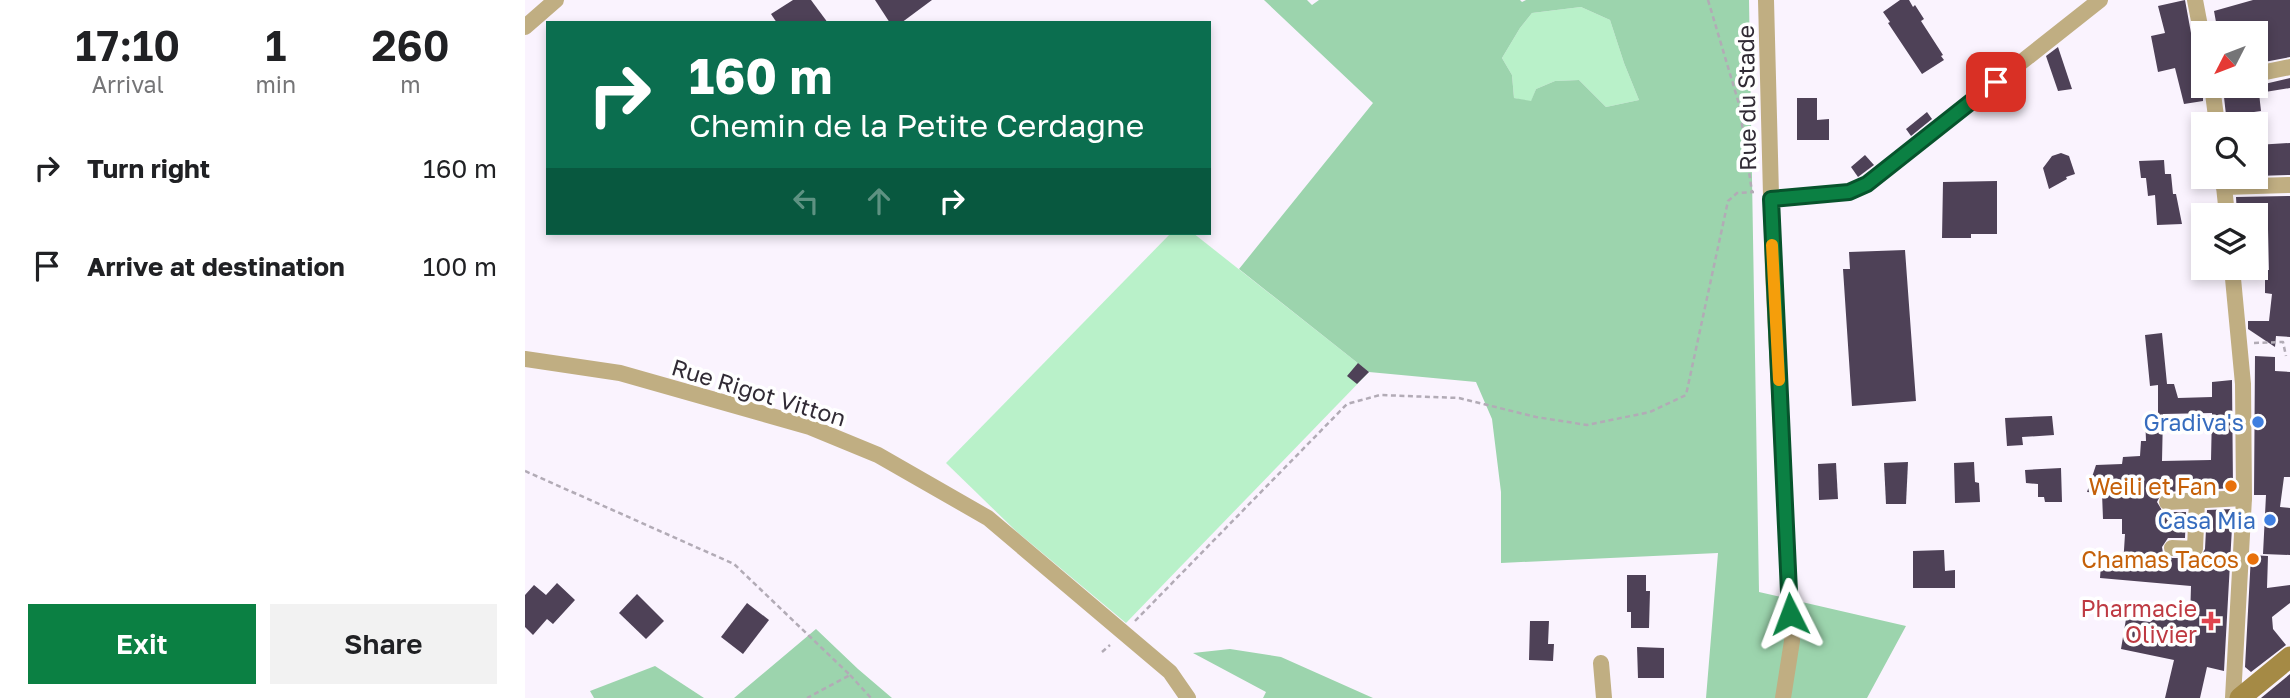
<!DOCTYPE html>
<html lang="en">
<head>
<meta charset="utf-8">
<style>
	body { margin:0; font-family:"Golos Text",sans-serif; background:#f2f2f2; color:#202124; height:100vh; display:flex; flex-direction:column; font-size:26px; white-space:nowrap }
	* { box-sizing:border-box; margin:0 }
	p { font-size:23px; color:#757577 }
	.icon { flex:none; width:38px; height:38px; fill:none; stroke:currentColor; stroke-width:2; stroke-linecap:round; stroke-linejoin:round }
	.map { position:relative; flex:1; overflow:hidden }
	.details { display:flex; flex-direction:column; background:#fff; width:525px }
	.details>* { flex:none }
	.top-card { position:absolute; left:21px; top:21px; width:665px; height:214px; border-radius:0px; box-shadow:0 4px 10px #0003; background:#0b6e4f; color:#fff; overflow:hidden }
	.needle { width:46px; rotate:228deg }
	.tools { position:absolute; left:1666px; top:21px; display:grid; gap:14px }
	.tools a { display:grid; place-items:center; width:77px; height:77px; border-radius:0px; background:#fff; box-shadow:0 4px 10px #0003; font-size:35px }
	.pin { position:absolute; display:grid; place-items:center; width:60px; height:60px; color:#fff; margin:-30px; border-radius:14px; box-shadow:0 4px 10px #0006 }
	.me { position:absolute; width:77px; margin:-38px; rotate:357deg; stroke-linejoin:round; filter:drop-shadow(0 0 5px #0008) }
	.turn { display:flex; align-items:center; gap:24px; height:147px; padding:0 28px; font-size:32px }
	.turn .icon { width:91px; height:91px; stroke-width:2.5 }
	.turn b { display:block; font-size:49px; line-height:60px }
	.lanes { display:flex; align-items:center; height:66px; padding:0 28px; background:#0003; justify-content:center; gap:35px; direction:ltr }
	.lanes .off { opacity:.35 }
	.eta { display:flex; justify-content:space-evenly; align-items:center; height:119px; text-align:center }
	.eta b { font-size:42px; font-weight:600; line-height:49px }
	.cta { display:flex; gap:14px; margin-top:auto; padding:14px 28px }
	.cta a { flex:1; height:80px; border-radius:0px; background:#0b8043; color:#fff; font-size:28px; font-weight:600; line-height:80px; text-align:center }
	.cta a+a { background:#f2f2f2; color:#202124 }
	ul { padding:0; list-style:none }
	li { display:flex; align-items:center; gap:21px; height:98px; padding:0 28px }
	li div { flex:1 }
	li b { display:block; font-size:26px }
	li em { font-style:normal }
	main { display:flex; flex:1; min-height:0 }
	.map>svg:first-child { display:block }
	.green { fill:#b9f1c9 }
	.forest { fill:#9cd4ad; fill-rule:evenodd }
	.building { fill:#4e4157; fill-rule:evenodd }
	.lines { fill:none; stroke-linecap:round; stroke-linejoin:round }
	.path { stroke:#b2abb6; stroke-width:2.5; stroke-dasharray:5 3.5; stroke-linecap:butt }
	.street { stroke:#c0ae82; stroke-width:16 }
	.secondary { stroke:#a58a45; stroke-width:21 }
	.route-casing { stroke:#07532c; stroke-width:18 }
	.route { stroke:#0b8043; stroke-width:12 }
	.slow { stroke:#f59e0b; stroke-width:12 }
	.shop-dot { fill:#3f7fe0; stroke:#fff; stroke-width:2.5 }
	.food-dot { fill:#e8710a; stroke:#fff; stroke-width:2.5 }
	.health-dot { fill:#e0444e; stroke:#fff; stroke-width:2.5 }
	.labels { text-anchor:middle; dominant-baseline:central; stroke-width:7; stroke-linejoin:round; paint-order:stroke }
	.street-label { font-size:23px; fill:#312b35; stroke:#fff }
	.shop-label { font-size:23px; fill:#366cbe; stroke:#fff; text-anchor:end }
	.food-label { font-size:23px; fill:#c56008; stroke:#fff; text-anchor:end }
	.health-label { font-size:23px; fill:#be3a42; stroke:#fff; text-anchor:end }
</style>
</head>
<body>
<main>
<section class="details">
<div class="eta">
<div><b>17:10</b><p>Arrival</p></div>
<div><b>1</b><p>min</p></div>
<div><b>260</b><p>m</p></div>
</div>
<ul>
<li><svg class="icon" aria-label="right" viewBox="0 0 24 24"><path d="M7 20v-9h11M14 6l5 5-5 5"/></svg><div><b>Turn right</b></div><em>160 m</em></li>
<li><svg class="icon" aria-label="arrive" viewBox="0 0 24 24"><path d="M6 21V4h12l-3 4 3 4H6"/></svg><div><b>Arrive at destination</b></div><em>100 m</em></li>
</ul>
<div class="cta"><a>Exit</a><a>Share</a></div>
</section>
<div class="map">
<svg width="1765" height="698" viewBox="0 0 1765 698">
	<rect width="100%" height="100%" fill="#faf3fe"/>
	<!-- green -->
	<g class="green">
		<path d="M1056 7 1085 20 1099 63 1114 100 1081 107 1054 80 1030 81 1011 89 1006 102 989 98 987 75 977 58 995 28 1007 13Z"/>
		<path d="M646 233H668L844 372 601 623 491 531 421 463Z"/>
	</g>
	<!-- forest -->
	<g class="forest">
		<path d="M739 0H782L787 5 794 0H995L997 2 1001 0H1224L1234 592 1381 626 1342 698H1181L1193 553 976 563V492L967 419 951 382 844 372 714 269 848 103ZM1056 7 1085 20 1099 63 1114 100 1081 107 1054 80 1030 81 1011 89 1006 101 989 98 987 75 977 58 995 28 1007 13Z"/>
		<path d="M291 629 333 669 367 698H209Z"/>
		<path d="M705 649 756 657 848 698H738L741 692 668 653Z"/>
		<path d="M130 666 179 698H69L65 691Z"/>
	</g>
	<!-- building -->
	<g class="building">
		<path d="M268 0H286L303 23H252L246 14Z"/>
		<path d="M350 0H407L376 23H365Z"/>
		<path d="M1375 0H1384L1388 7 1390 5 1399 19 1396 21 1418 55 1416 56 1419 60 1397 74 1363 23 1365 22 1358 12Z"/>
		<path d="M1660 0 1668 44 1672 50 1678 81V101L1659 104 1650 68 1633 72 1626 36 1640 33 1633 6Z"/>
		<path d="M1728 0H1765V57L1734 63 1731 53V33H1693L1689 11Z"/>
		<path d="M1533 47 1547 89 1533 91 1521 56Z"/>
		<path d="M1765 78V88L1734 93 1736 111 1729 112 1730 124H1702L1698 88 1731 86Z"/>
		<path d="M1272 98H1292V120L1304 119V140H1272Z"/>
		<path d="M1402 112 1407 119 1386 136 1381 129Z"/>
		<path d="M1765 143V175L1731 176V145Z"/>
		<path d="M1536 153 1544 156 1550 174 1541 177 1542 179 1524 189 1518 168 1527 156Z"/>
		<path d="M1340 155 1349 165 1333 177 1326 167Z"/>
		<path d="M1639 160 1640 174H1646L1648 194H1651L1657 224 1632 225 1630 195 1623 196 1621 178H1616L1614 161Z"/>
		<path d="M1472 181V234H1446V238H1417L1418 182Z"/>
		<path d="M1765 196V337L1751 336 1750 347 1723 329V321H1744L1747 294 1740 293V270H1744L1743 229 1731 230V215H1712L1711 197Z"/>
		<path d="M1380 250 1391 401 1327 406 1318 269H1325L1324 252Z"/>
		<path d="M1637 333 1642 384H1639H1649L1653 398 1687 397V382L1707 380 1708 488 1641 492 1636 494 1632 502 1638 512H1661L1660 538H1643L1637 547 1638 553 1647 558H1675L1680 549 1682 510 1708 509 1699 671 1682 667 1675 698H1640L1649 660 1596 649 1601 619 1625 622 1633 616 1665 620 1666 586 1575 578 1576 565 1598 566 1600 534H1597V519H1578L1577 493 1562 492 1571 465 1597 464 1598 457 1615 456 1616 441H1621L1620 414 1633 413V385L1625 386 1620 335ZM1687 413 1686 460 1637 461 1638 414Z"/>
		<path d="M1730 356 1750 357V371L1765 372V477H1759L1755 507 1765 508V555L1738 554 1741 495H1729Z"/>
		<path d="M833 363 844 372 832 384 822 376Z"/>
		<path d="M1527 416 1529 435 1497 437 1498 445 1482 446 1480 418Z"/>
		<path d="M1383 462 1381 504H1361L1359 463Z"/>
		<path d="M1449 462 1450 482 1454 483 1455 502 1430 503 1429 463Z"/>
		<path d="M1311 463 1313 499 1294 500 1293 464Z"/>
		<path d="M1536 468 1537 502H1520L1519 497H1513V484L1501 483 1500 470Z"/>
		<path d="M1419 550 1420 571 1430 570V588H1388V551Z"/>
		<path d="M1726 555 1743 556 1742 588 1765 585V603L1747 617 1748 629 1761 645 1726 672 1720 667Z"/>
		<path d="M1102 575H1121V591H1125L1124 628H1106V612H1102Z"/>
		<path d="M32 583 50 600 28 624 22 619 8 635 0 627V595L9 585 21 595Z"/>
		<path d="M112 594 139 621 121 639 94 613Z"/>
		<path d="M222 603 244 620 218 654 196 637Z"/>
		<path d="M1005 621H1024L1023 644H1029L1028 661 1004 660Z"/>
		<path d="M1112 647 1139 648V678H1113Z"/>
		<path d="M1765 674V698H1736Z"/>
	</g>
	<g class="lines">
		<!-- path -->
		<g class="path">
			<path d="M1183 0 1214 104 1227 192"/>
			<path d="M1729 343 1758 342 1761 356"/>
			<path d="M0 471 209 564 325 675 282 698"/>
			<path d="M610 621 822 404 855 395 934 398 1011 417 1062 425 1125 412 1161 395 1203 201 1212 193 1229 192"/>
			<path d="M577 652 585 645"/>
			<path d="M325 675 346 698"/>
		</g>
		<!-- street -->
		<g class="street">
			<path d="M1241 0 1248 273 1267 641 1258 698"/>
			<path d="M1670 0 1678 42"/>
			<path d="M0 27 31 0"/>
			<path d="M1731 74 1765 67"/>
			<path d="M1687 86 1692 124"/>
			<path d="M1698 177 1702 215"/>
			<path d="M1699 187 1765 185"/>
			<path d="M1246 199 1324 192 1342 184 1575 0"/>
			<path d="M1707 268 1718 384 1719 498 1708 698"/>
			<path d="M0 359 95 373 285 427 353 455 463 518 645 672 663 698"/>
			<path d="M1642 502 1719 498"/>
			<path d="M1647 548 1670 549 1672 500"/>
			<path d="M1076 663 1079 698"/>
		</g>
		<!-- secondary -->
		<path class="secondary" d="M1715 698 1765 657"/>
	</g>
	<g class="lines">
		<!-- route casing -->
		<g class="route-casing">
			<path id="route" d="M1265 614 1246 199 1324 192 1342 184 1471 82"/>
		</g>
		<!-- route -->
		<use href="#route" class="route"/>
		<!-- slow -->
		<path class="slow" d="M1247 245 1254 380"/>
	</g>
	<!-- markers -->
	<g class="shop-dot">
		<circle cx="1733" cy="422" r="7"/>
		<circle cx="1745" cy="520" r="7"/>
	</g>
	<g class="food-dot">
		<circle cx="1706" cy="486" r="7"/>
		<circle cx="1728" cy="559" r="7"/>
	</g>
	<path class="health-dot" d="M1682.5 610.5h7v7h7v7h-7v7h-7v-7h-7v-7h7z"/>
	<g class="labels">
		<!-- street labels -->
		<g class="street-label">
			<text transform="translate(1221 98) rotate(-91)">Rue du Stade</text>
			<text transform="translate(234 392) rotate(17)">Rue Rigot Vitton</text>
		</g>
		<!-- shop labels -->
		<g class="shop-label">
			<text x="1719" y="422">Gradiva's</text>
			<text x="1731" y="520">Casa Mia</text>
		</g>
		<!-- food labels -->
		<g class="food-label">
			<text x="1692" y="486">Weili et Fan</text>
			<text x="1714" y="559">Chamas Tacos</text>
		</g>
		<!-- health labels -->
		<g class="health-label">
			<text x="1672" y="608">Pharmacie<tspan x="1672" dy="26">Olivier</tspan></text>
		</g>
	</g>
</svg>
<div class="tools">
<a><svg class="needle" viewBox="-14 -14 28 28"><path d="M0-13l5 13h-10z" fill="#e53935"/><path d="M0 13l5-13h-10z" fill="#757577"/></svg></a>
<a><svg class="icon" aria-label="search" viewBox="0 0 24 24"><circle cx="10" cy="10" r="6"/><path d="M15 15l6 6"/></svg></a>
<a><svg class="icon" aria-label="layers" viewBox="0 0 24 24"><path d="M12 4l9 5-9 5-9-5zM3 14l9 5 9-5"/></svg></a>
</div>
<div class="pin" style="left:1471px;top:82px;background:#d93025"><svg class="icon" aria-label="arrive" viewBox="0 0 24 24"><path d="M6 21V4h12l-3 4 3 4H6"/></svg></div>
<svg class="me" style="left:1265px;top:614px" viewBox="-20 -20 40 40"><path d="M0-17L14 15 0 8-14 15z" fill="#0b8043" stroke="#fff" stroke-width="4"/></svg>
<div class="top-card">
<div class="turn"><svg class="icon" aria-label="right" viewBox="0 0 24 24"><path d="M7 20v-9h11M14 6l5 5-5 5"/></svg><div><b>160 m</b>Chemin de la Petite Cerdagne</div></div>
<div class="lanes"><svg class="icon off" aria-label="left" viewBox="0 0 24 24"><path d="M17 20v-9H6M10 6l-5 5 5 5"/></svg><svg class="icon off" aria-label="ahead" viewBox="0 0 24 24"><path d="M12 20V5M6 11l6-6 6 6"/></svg><svg class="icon" aria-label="right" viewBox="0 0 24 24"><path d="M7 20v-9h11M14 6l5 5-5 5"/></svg></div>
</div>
</div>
</main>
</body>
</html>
